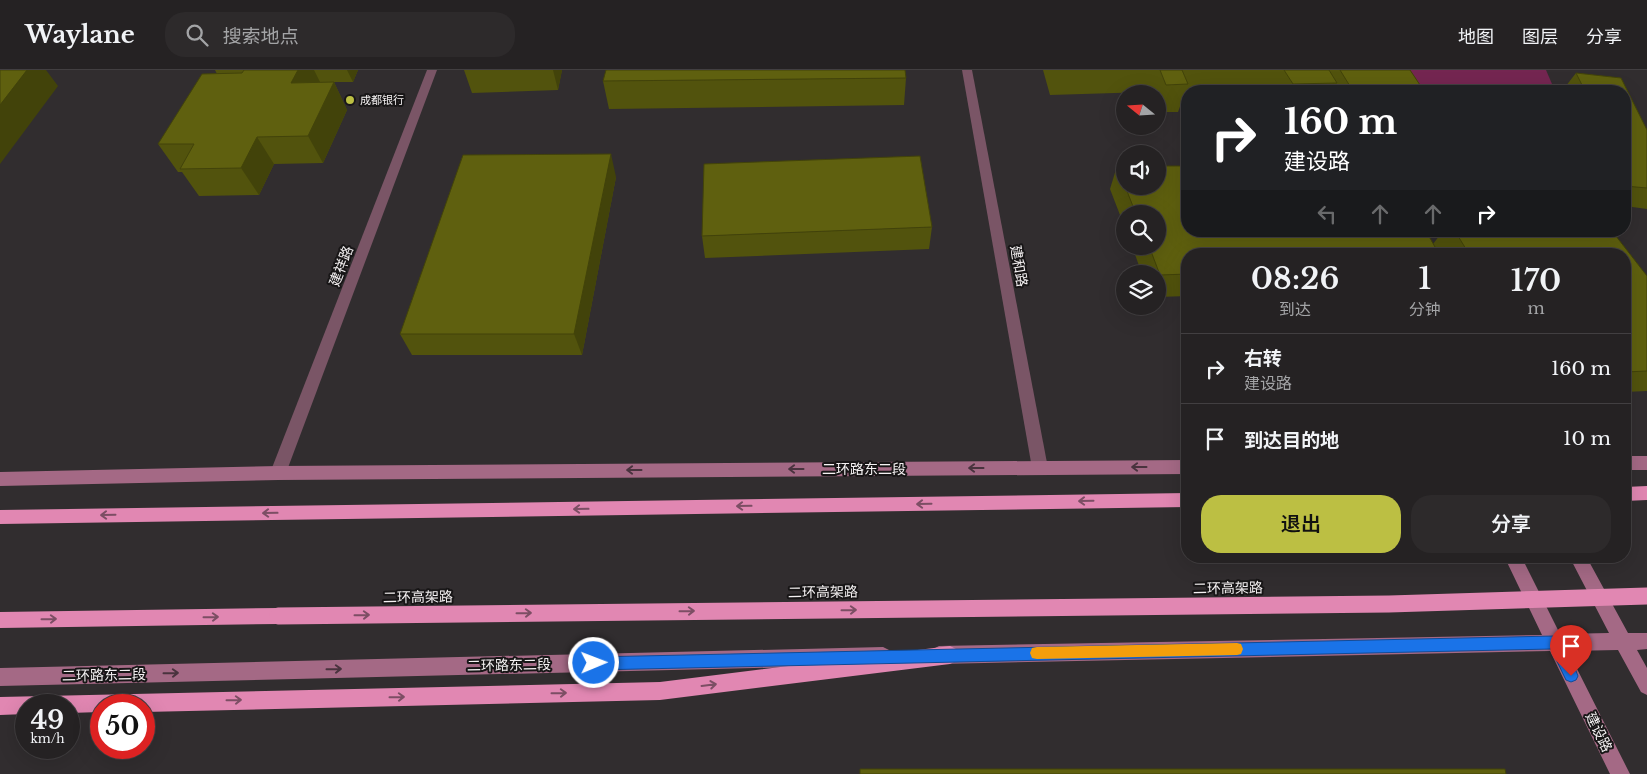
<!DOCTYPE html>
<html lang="zh">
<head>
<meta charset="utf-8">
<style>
	body { margin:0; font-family:"Libre Baskerville","Noto Sans SC",serif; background:#2d2a2b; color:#f1f3f6; height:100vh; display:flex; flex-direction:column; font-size:19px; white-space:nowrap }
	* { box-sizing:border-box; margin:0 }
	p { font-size:16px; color:#a3a4a6 }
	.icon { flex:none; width:28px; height:28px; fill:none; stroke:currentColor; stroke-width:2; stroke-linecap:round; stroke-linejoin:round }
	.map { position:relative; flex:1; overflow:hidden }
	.side { position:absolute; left:1181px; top:178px; width:450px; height:315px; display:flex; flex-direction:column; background:#252223; border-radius:20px; box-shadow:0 5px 20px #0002,0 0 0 1px #423f41 }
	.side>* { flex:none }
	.guide { position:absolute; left:1181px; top:15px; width:450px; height:152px; border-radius:20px; box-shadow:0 5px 20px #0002,0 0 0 1px #423f41; background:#202124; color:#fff; overflow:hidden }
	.needle { width:32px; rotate:288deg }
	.fabs { position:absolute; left:1116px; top:15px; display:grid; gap:10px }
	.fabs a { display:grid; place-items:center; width:50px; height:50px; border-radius:50%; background:#252223; box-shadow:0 5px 20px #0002,0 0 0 1px #423f41; font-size:25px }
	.speed { position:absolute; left:15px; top:624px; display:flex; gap:10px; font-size:25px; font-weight:700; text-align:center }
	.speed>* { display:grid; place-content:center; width:65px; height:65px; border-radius:50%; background:#252223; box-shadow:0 5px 20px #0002,0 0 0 1px #423f41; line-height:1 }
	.speed small { font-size:12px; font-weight:400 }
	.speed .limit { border:8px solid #d22; background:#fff; color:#111 }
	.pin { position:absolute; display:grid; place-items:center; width:42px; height:42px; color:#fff; margin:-51px -21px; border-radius:50% 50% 50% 0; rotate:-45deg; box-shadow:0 0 5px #0007 }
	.pin .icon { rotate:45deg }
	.me { position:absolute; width:55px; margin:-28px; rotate:89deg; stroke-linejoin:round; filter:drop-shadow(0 0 4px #0008) }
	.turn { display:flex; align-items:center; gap:18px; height:105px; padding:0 20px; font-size:22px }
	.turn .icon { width:65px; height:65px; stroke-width:2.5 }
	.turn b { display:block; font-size:35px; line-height:42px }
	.lanes { display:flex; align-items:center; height:48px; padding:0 20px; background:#0003; justify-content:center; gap:25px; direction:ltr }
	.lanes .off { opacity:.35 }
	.eta { display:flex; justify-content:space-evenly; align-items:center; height:85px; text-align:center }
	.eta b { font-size:30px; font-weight:600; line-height:35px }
	.cta { display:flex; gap:10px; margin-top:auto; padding:10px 20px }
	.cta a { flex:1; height:58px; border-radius:20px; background:#bcbf43; color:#111; font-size:20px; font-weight:600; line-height:58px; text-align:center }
	.cta a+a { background:#2d2a2b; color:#f1f3f6 }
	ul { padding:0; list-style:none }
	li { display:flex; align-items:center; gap:15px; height:70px; padding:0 20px; border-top:1px solid #423f41 }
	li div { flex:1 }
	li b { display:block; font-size:19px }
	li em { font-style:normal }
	header { display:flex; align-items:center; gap:30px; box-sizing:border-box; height:70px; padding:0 25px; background:#252223; border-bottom:1px solid #423f41 }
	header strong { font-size:24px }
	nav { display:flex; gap:28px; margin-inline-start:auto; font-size:18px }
	.search { width:350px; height:45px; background:#2d2a2b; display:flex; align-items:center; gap:12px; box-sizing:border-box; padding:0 18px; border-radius:20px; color:#a3a4a6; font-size:19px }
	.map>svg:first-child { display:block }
	.green { fill:#742651 }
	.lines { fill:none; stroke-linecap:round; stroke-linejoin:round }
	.street { fill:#7a5566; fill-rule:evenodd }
	.secondary { fill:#a46985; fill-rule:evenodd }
	.highway { fill:#e187b2; fill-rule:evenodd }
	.highway-bridge { stroke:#e187b2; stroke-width:17 }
	.wall { fill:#52530d }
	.shaded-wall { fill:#42430a }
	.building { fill:#5f600f; stroke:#42430a }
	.oneway { stroke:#49333e }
	.oneway2 { stroke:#7c4e64 }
	.route { fill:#1a73e8; stroke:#114b97 }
	.slow { fill:#f59e0b }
	.poi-dot { fill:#bcbf43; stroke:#181617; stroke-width:2 }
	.labels { text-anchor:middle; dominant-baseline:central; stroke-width:4; stroke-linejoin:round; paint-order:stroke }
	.far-poi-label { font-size:11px; fill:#f4f1f2; stroke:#181617; text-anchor:start }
	.street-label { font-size:14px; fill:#f4f1f2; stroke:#181617 }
</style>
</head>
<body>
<header>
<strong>Waylane</strong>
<div class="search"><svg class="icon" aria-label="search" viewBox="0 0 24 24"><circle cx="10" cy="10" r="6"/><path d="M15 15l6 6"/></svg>搜索地点</div>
<nav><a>地图</a><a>图层</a><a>分享</a></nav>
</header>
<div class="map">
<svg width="1647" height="704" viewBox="0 0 1647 704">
	<rect width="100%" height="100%" fill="#312d2f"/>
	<!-- green -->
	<path class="green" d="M1410 0H1546L1555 21H1416Z"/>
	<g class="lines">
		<!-- street -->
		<g class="street">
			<path d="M427 0H437L286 403 284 408 278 410 272 408 270 403Z"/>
			<path d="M962 0H972L1048 398 1045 403 1040 405 1035 403 1032 398Z"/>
		</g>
		<!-- secondary -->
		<g class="secondary">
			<rect x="1625" y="386" width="22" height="14"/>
			<path d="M1188 390V404L278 410 0 416V402L278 396Z"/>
			<path d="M1504 486H1521L1560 564 1609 563 1569 486H1586L1628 563H1647V579L1637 580 1647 598V625L1641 622 1618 580 1568 581 1630 704H1610L1550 581 939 594 933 591 930 585 933 579 939 576 1542 565Z"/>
			<path d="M883 577 889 580 892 586 889 592 883 595 0 616V598Z"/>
		</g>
		<!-- highway -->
		<g class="highway">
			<path d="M1647 416V430L1625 431V417Z"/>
			<path d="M1188 423V437L0 454V440Z"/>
			<path d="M278 538 284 540 287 546 284 552 278 554 0 558V542Z"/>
			<path d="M950 576 956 579 959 585 956 591 950 594 660 630 144 642V635H101V642L69 643V635H26V644L0 645V627L660 612Z"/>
		</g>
		<!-- highway-bridge -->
		<path class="highway-bridge" d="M278 546 1389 534 1647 526"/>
	</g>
	<!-- wall -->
	<g class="wall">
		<path d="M215 0H358L353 12H334L347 40 323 93 274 94 259 125 199 126 182 102H178L158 74 217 4Z"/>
		<path d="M464 0H562L558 20 472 23Z"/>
		<path d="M1043 0H1410L1424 21H1188V23H1185L1178 42H1158V24H1149L1148 22 1050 25Z"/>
		<path d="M1576 3 1621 8 1647 60V139L1625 136V21H1562Z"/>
		<path d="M906 8 904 35 609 39 603 11Z"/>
		<path d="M1117 96 1433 174 1443 161H1612L1647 206V321L1625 322V184H1188V226L1158 227V204H1142L1132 176H1158V144H1125V158L1110 119Z"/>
		<path d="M616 107 582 285H412L400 264Z"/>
		<path d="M932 157 929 179 705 188 702 166Z"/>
	</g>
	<!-- shaded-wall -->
	<g class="shaded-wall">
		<path d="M27 0H46L58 16 0 94V35Z"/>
		<path d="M298 0H314L320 12 291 13Z"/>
		<path d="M347 0H358L353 12Z"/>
		<path d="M553 0H562L558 20Z"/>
		<path d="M334 12 347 40 323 93 308 66Z"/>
		<path d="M257 67 274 94 259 125 241 98Z"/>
		<path d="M611 84 616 107 582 285 574 264Z"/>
	</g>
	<!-- building -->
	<g class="building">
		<path d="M0 0H27L0 35Z"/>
		<path d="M244 0H298L291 13 334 12 308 66 257 67 241 98 180 99 194 74H158L202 4 242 3Z"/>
		<path d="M606 0H905L906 8 603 11Z"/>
		<path d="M1160 0H1182L1188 14 1166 15Z"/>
		<path d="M1284 0H1329L1337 13 1293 14Z"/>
		<path d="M1340 0H1410L1424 21H1353Z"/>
		<path d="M1576 3 1621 8 1647 60V118L1625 116V21H1585Z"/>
		<path d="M611 84 574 264H400L463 85Z"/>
		<path d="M920 86 932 157 702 166 704 94Z"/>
		<path d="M1117 96H1125V116Z"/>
		<path d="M1158 96H1188V161H1426L1439 184H1188V204L1160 205 1149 176H1158V144H1136L1125 116H1158Z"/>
		<path d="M1455 161H1612L1647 206V301L1625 302V184H1469Z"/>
		<path d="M860 699H1505L1506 704H860Z"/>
	</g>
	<!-- one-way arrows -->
	<defs><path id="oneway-shaft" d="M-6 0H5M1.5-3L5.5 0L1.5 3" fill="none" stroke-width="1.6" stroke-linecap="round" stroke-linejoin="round" transform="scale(1.25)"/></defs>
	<g class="oneway">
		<use href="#oneway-shaft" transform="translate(1139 397) rotate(180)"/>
		<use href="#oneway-shaft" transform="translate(976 398) rotate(180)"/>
		<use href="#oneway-shaft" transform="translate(796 399) rotate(180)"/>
		<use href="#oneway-shaft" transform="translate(634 400) rotate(180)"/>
		<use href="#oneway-shaft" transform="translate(334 599) rotate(-1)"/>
		<use href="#oneway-shaft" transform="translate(171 603) rotate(-1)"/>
	</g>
	<g class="oneway2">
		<use href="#oneway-shaft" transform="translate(1086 431) rotate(179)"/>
		<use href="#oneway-shaft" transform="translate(924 434) rotate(179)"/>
		<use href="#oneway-shaft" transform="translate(744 436) rotate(179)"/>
		<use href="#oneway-shaft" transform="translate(581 439) rotate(179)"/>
		<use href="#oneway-shaft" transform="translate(270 443) rotate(179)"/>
		<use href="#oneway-shaft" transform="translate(108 445) rotate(179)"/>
		<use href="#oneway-shaft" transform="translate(849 540) rotate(-1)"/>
		<use href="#oneway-shaft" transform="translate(687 541) rotate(-1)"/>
		<use href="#oneway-shaft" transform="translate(524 543) rotate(-1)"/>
		<use href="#oneway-shaft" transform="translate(362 545) rotate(-1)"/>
		<use href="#oneway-shaft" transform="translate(211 547) rotate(-1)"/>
		<use href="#oneway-shaft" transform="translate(49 549) rotate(-1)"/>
		<use href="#oneway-shaft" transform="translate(709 615) rotate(-7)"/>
		<use href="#oneway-shaft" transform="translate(559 623) rotate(-1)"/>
		<use href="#oneway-shaft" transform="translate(397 627) rotate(-1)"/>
		<use href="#oneway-shaft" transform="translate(234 630) rotate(-1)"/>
	</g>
	<!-- route -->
	<path class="route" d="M1555 566 1560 568 1576 601 1578 606 1576 610 1571 612 1566 610 1551 579 594 600 589 598 587 593 589 588 594 587Z"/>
	<!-- slow -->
	<path class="slow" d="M1237 573 1241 574 1243 579 1241 584 1237 585 1037 589 1032 588 1030 583 1032 578 1037 577Z"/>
	<!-- markers -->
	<circle class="poi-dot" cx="350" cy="30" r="5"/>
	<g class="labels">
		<!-- far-poi labels -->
		<g class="far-poi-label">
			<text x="360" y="30">成都银行</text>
		</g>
		<!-- street labels -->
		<g class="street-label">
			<text transform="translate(341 196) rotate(-69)">建祥路</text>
			<text transform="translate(1019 196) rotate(80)">建和路</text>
			<text x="864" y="399">二环路东二段</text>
			<text transform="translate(1228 518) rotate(-1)">二环高架路</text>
			<text transform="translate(823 522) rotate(-1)">二环高架路</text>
			<text transform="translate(418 527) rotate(-1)">二环高架路</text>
			<text transform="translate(509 595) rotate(-1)">二环路东二段</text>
			<text transform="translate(104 605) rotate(-1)">二环路东二段</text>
			<text transform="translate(1599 662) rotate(64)">建设路</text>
		</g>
	</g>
</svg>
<div class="fabs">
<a><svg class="needle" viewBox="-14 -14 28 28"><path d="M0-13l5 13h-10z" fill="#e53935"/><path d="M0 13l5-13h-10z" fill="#a3a4a6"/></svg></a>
<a><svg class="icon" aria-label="sound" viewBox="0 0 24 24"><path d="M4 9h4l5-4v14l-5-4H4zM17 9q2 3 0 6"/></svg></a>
<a><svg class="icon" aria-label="search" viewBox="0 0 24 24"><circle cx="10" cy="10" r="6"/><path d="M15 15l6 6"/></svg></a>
<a><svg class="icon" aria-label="layers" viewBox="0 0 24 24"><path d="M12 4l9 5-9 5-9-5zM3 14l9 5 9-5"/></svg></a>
</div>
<div class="speed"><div>49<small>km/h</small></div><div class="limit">50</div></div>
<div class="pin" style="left:1571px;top:606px;background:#d93025"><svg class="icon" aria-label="arrive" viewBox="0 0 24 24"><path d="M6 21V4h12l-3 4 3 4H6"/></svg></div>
<svg class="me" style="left:594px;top:593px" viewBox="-20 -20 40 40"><circle r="17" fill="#1a73e8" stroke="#fff" stroke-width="3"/><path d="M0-11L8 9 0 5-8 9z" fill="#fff"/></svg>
<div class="guide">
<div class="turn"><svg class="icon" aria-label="right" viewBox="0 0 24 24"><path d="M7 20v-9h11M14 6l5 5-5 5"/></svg><div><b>160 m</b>建设路</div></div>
<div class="lanes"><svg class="icon off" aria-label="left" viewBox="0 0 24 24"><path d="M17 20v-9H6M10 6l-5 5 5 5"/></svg><svg class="icon off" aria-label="ahead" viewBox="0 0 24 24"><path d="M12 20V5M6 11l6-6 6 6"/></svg><svg class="icon off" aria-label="ahead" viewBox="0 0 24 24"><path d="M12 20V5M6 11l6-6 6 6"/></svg><svg class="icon" aria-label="right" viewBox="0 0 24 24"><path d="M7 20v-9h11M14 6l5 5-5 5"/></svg></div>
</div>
<section class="side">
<div class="eta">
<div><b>08:26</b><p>到达</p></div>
<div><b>1</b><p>分钟</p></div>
<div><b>170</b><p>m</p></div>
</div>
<ul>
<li><svg class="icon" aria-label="right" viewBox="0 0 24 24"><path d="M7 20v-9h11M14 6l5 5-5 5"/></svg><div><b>右转</b><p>建设路</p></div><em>160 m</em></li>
<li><svg class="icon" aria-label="arrive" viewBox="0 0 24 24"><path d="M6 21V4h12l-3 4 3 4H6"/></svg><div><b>到达目的地</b></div><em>10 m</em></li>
</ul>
<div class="cta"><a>退出</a><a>分享</a></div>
</section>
</div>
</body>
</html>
